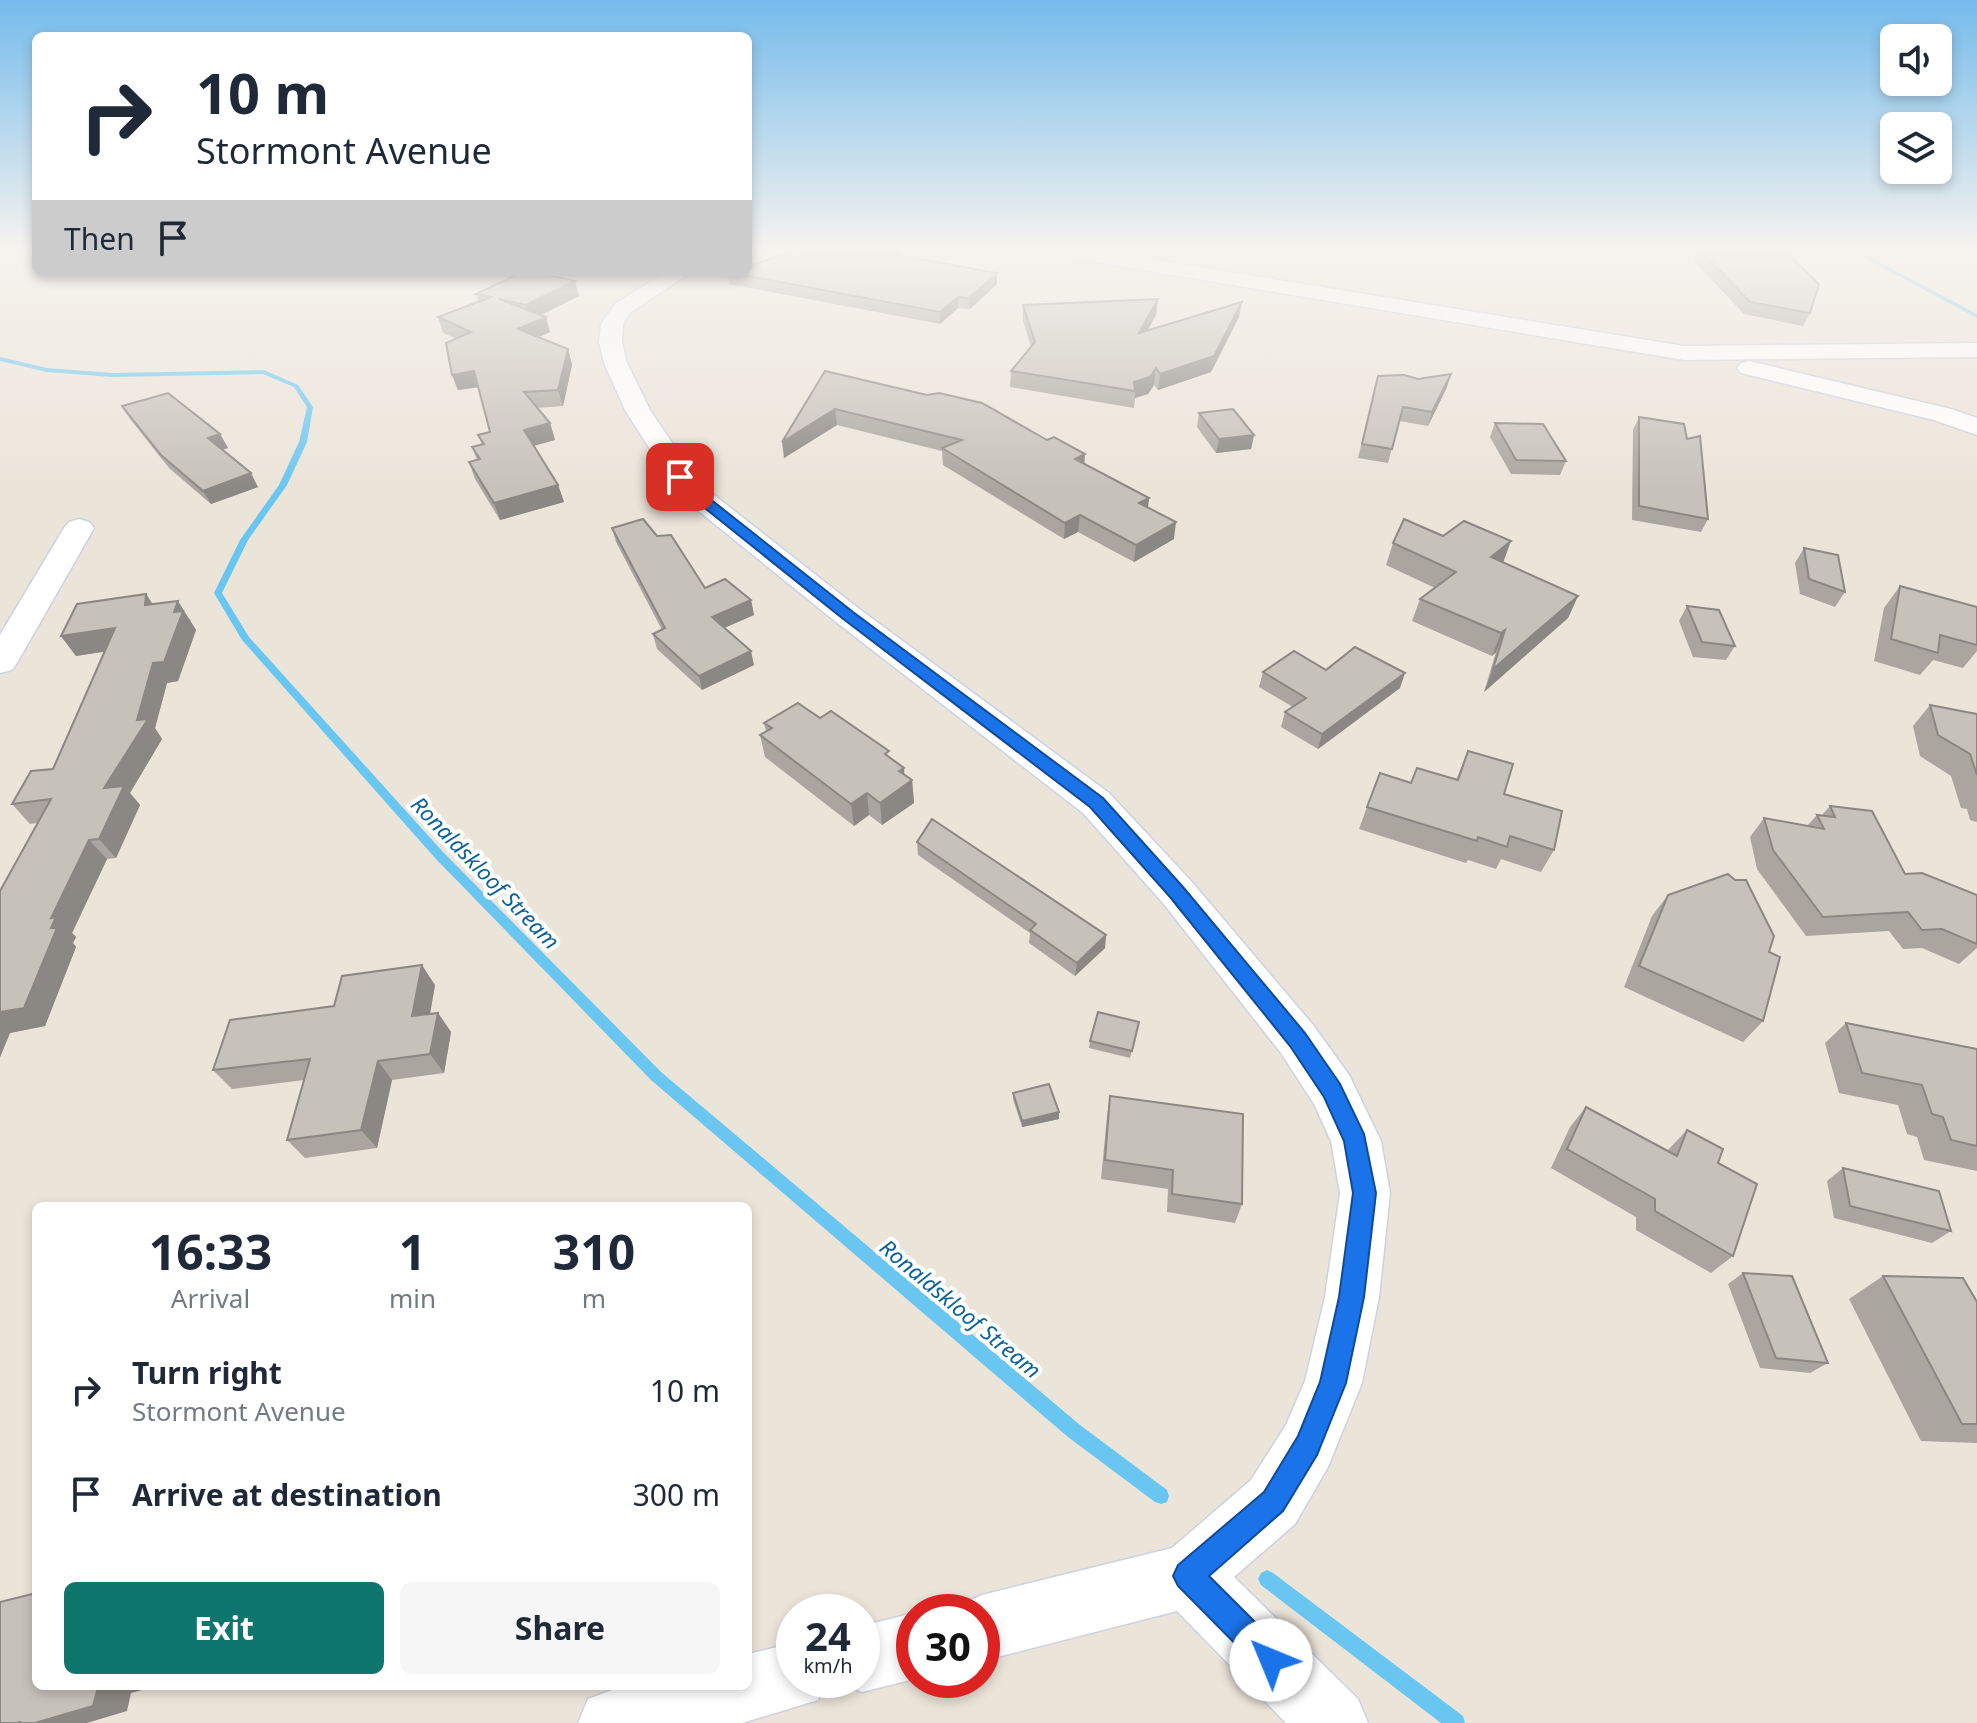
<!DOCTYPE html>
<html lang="en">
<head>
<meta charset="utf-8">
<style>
	body { margin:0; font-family:"Noto Sans",sans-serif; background:#f6f6f7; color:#1f2937; height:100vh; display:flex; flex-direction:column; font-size:30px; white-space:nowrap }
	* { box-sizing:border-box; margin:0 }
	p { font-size:26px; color:#747a83 }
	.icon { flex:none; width:44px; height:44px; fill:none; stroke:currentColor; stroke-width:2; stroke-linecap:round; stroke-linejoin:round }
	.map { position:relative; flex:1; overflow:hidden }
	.side { position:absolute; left:32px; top:1202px; width:720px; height:488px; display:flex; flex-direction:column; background:#fff; border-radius:12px; box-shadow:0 4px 12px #0003 }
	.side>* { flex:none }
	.hud { position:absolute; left:32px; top:32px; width:720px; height:244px; border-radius:12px; box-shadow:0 4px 12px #0003; background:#fff; color:#1f2937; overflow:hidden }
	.buttons { position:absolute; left:1880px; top:24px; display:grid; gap:16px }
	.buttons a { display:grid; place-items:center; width:72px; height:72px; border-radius:12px; background:#fff; box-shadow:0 4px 12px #0003; font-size:40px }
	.speed { position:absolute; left:776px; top:1594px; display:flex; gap:16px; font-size:40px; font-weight:700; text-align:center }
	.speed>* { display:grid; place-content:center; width:104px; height:104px; border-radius:50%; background:#fff; box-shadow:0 4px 12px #0003; line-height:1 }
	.speed small { font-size:20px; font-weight:400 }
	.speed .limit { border:12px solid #d22; background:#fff; color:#111 }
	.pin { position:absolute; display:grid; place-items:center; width:68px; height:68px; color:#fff; margin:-34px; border-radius:16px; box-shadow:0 4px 12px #0006 }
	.me { position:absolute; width:88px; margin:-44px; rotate:315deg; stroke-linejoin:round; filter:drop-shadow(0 0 6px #0008) }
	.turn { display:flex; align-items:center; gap:28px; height:168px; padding:0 32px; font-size:36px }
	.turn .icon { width:104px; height:104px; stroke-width:2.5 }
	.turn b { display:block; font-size:56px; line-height:68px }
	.then { display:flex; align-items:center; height:76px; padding:0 32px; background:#0003; gap:16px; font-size:30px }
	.eta { display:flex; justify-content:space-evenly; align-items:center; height:136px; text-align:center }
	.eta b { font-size:48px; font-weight:700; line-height:56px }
	.primary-button { display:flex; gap:16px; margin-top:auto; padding:16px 32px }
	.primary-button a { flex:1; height:92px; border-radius:12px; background:#0f766e; color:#fff; font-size:32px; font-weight:700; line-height:92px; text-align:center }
	.primary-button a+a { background:#f6f6f7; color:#1f2937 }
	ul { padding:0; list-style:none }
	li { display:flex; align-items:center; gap:24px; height:104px; padding:0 32px }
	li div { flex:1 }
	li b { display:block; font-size:30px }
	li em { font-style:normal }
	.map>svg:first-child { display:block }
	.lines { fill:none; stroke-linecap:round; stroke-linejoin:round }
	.stream { fill:#69c6f1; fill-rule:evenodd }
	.minor-casing { stroke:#ced1e2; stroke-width:3 }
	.minor { fill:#fff; fill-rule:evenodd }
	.wall { fill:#aaa69f }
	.shaded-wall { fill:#8b8782 }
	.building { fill:#c6c1b9; stroke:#8b8782; stroke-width:2 }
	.route { fill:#1a73e8; stroke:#114b97; stroke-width:2 }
	.labels { text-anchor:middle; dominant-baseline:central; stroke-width:8; stroke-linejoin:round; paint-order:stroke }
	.water-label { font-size:22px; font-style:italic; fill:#0a629a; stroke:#fff }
</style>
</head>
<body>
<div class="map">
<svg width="1977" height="1723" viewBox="0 0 1977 1723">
	<rect width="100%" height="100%" fill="#ebe4d9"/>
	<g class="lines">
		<!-- stream -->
		<g class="stream">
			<path d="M1846 248H1853L1977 314V318Z"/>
			<path d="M0 357 47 368 112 373 264 370 298 385 313 407 307 442 287 485 248 540 222 593 249 637 443 852 661 1072 1080 1425 1167 1490 1169 1496 1167 1502 1161 1504 1155 1502 1068 1437 651 1080 435 858 242 640 214 593 240 540 279 485 299 442 307 407 294 387 263 374 112 377 47 372 0 361Z"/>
			<path d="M1267 1570 1273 1573 1463 1716 1465 1723H1441L1261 1585 1258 1579 1261 1573Z"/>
		</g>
		<!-- minor casing -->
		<g class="minor-casing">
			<g id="minor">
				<path d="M1036 248H1083L1684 346 1977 343V357L1684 360 1046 254Z"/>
				<path d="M666 272H691L630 313 623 324 622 342 627 363 650 410 700 484 858 608 1109 793 1191 881 1313 1025 1349 1075 1381 1141 1390 1193 1379 1297 1362 1383 1328 1467 1295 1524 1234 1577 1358 1699 1368 1723H1286L1177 1611 982 1661V1612H956L959 1605 982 1595 1172 1548 1251 1480 1286 1425 1305 1381 1325 1297 1340 1193 1331 1141 1314 1104 1281 1053 1163 903 1083 813 836 622 680 496 625 410 604 363 599 342 601 324 615 304Z"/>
				<path d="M1749 361 1951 409 1977 418V435L1934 420 1741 373 1737 368 1741 363Z"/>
				<path d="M79 519 89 522 94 528 17 663 12 670 0 673V635L64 528 69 522Z"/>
				<path d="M914 1613V1679L862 1692 839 1682 838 1680H862V1626Z"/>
				<path d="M794 1643V1680H826L818 1700 742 1723H578L588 1699 623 1686H748V1654Z"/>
			</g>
		</g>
		<!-- minor -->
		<use href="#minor" class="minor"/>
	</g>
	<!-- wall -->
	<g class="wall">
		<path d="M798 248H907L896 254 997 273V284L970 309 958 308 940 324 729 284 727 272 801 249Z"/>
		<path d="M1705 248H1764L1810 313 1803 326 1744 314 1694 261 1699 249H1704Z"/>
		<path d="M476 294 579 296 541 315 550 332 539 337 568 349 572 365 563 406 537 408 550 423 555 440 534 445 558 485 564 502 500 520 475 479 469 462 477 460 472 447 482 445 478 435 490 432 479 387 458 390 452 375 457 339 443 333 438 317 479 302Z"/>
		<path d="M1158 299 1156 315 1148 330 1239 317 1211 372 1158 390 1154 385 1148 394 1135 398 1134 408 1010 387 1011 371 1031 347 1023 321V305Z"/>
		<path d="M825 371 1047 440 1085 464 1149 498 1148 507 1174 539 1134 562 1078 532 1064 539 943 465 942 451 837 425 784 458Z"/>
		<path d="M1378 376 1447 387 1428 426 1399 421 1388 463 1358 458Z"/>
		<path d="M122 406 220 434 228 448 222 450 258 487 211 504 169 468 130 419Z"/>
		<path d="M1199 413 1254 435 1251 449 1216 453 1197 427Z"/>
		<path d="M1639 417 1687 439 1708 519 1701 532 1632 520 1633 430Z"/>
		<path d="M1495 423 1566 461 1560 475 1511 474 1490 437Z"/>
		<path d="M612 528 657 536 705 588 751 600 754 615 724 628 754 665 702 690 657 649 653 634 662 630 616 542Z"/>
		<path d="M1393 543 1503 562 1578 596 1568 618 1484 692 1496 652 1492 656 1412 621 1420 599 1435 588 1386 565Z"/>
		<path d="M1804 548 1845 592 1835 607 1800 594 1795 563Z"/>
		<path d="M1900 586 1977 607V651L1963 668 1933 660 1920 675 1874 661 1884 608Z"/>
		<path d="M146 594 152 604 191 620 190 621 196 630 178 681 167 683 155 728 162 739 130 793 140 805 116 858 107 859 72 933 76 937 73 943 76 947 45 1026 10 1033 0 1057V891L38 823 30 824 12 804 53 769 105 651 76 656 61 636Z"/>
		<path d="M1687 606 1735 646 1726 660 1693 657 1679 621Z"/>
		<path d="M1326 670 1400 688 1318 749 1281 727 1285 712 1293 707 1259 687 1263 672Z"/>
		<path d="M1930 705 1977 714V822L1970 820 1967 809 1961 808 1951 776 1920 756 1913 726Z"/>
		<path d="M820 718 889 757 905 775 912 780 914 803 882 825 869 815 854 826 765 757 760 735 766 731 764 723Z"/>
		<path d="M1468 751 1554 850 1541 872 1501 859 1496 869 1468 860 1466 863 1359 829 1367 807 1411 783 1417 768 1456 780Z"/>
		<path d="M1830 806 1905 874 1977 895V948L1959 964 1922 948 1903 949 1889 931 1806 936 1757 869 1750 837 1764 818 1807 826 1817 815H1822Z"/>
		<path d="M917 842 1106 935 1105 948 1075 976 1029 943 1030 933 918 855Z"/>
		<path d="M1668 895 1769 952 1763 1021 1743 1042 1624 987 1652 916Z"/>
		<path d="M435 985 430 1014 438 1013 451 1032 444 1073 392 1080 377 1148 305 1158 287 1140 304 1080 232 1089 213 1070 334 1006Z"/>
		<path d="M1139 1022 1130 1058 1089 1048 1090 1041Z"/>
		<path d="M1846 1023 1977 1049V1171L1924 1160 1917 1137 1907 1134 1898 1105 1839 1093 1825 1043Z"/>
		<path d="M1013 1093 1059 1112V1119L1022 1127 1013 1099Z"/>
		<path d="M1110 1096 1242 1204 1235 1223 1167 1212 1168 1189 1101 1179 1107 1116Z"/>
		<path d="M1586 1107 1667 1151 1687 1130 1718 1163 1733 1256 1711 1273 1636 1230V1217L1551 1168 1570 1127Z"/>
		<path d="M1843 1168 1951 1231 1932 1243 1834 1218 1827 1181Z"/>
		<path d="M1743 1273 1828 1363 1810 1373 1760 1368 1728 1284Z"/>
		<path d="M1883 1276 1977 1302V1443L1921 1441 1849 1299Z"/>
	</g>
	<!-- shaded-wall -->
	<g class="shaded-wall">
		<path d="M887 248H907L881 263V252Z"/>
		<path d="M997 273V284L970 309 969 298Z"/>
		<path d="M575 281 579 296 531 320 526 305Z"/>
		<path d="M958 297V308L940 324V312Z"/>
		<path d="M1158 299 1156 315 1137 349 1139 333Z"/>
		<path d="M1242 302 1239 317 1211 372 1158 390 1160 374Z"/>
		<path d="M546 317 550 332 523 344 518 329Z"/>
		<path d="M568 349 572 365 563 406 558 390Z"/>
		<path d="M1156 368 1154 385 1148 394 1135 398V391L1134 382Z"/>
		<path d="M474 371 480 387 458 390 452 375Z"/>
		<path d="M1451 374 1447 387 1428 426 1432 412Z"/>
		<path d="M835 409 837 425 784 458 782 442Z"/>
		<path d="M550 423 555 440 530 447 524 430Z"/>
		<path d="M220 434 228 448 216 452 208 438Z"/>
		<path d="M1254 435 1251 449 1216 453 1219 439Z"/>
		<path d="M1085 454 1084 470 1075 459Z"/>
		<path d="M251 473 258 487 211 504 203 491Z"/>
		<path d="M558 485 564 502 500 520 494 503Z"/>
		<path d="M1149 498 1147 514 1139 503Z"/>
		<path d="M1080 515 1078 532 1064 539 1065 523Z"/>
		<path d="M1176 522 1174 539 1134 562 1136 545Z"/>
		<path d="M1511 541 1503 563 1491 557Z"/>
		<path d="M146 594 159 614 145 605Z"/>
		<path d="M1578 596 1568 618 1484 692 1493 669Z"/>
		<path d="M751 600 754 615 715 632 712 617Z"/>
		<path d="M178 601 196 630 178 681 167 683 155 728 162 739 130 793 140 805 116 858 99 839 104 788 137 720 153 663Z"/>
		<path d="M115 628 129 648 76 656 61 636Z"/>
		<path d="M1505 630 1496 652 1492 656 1501 633Z"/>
		<path d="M751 651 754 665 702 690 699 676Z"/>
		<path d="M1405 673 1400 688 1318 749 1322 734Z"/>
		<path d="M904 768 905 785 912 780 914 803 882 825 880 803 899 771Z"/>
		<path d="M867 793 869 815 854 826 851 804Z"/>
		<path d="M89 840 107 859 72 933 76 937 73 943 76 947 45 1026 10 1033 0 1057V1012L51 918Z"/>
		<path d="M1106 935 1105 948 1075 976 1077 963Z"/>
		<path d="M422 965 435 985 426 1036 412 1016Z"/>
		<path d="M438 1013 451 1032 444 1073 430 1054Z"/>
		<path d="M378 1061 392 1080 377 1148 361 1130Z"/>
		<path d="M1059 1112V1119L1022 1127V1121Z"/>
		<path d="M103 1686H157L131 1693 127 1711 87 1723H35L98 1687Z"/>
	</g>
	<!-- building -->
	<g class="building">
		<path d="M804 248H887L881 252 997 273 969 298 958 297 940 312 727 272H748V266Z"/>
		<path d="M1712 248 1782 249 1819 284 1810 313 1750 302 1699 249 1714 250Z"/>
		<path d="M522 272H535L575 281 526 305 499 299 546 317 518 329 568 349 558 390 524 392 550 423 524 430 558 485 494 503 469 462 480 459 472 447 484 444 478 435 490 432 474 371 452 375 446 343 471 332 438 317 491 297 476 294Z"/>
		<path d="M1158 299 1139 333 1242 302 1214 356 1160 374 1156 368 1150 377 1134 382 1135 391 1011 371 1035 342 1023 305Z"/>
		<path d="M825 371 927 395 939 393 982 403 1047 440 1054 437 1085 454 1075 459 1149 498 1139 503 1176 522 1136 545 1080 515 1065 523 942 448 962 440 835 409 782 442Z"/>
		<path d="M1451 374 1432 412 1403 407 1392 449 1362 444 1378 376 1404 375 1418 379Z"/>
		<path d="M168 393 220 434 208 438 251 473 203 491 161 455 122 406Z"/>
		<path d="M1233 409 1254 435 1219 439 1199 413Z"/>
		<path d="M1639 417 1684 424 1687 439 1700 436 1708 519 1639 506Z"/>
		<path d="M1495 423 1543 424 1566 461 1516 460Z"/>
		<path d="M643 519 657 536 671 535 705 588 725 579 751 600 712 617 751 651 699 676 653 634 665 628 612 528Z"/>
		<path d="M1404 519 1443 536 1464 521 1511 541 1491 557 1578 596 1493 669 1505 630 1501 633 1420 599 1456 572 1393 543Z"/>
		<path d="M1804 548 1838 555 1845 592 1809 579Z"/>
		<path d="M1900 586 1977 607V645L1940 635 1938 653 1891 639Z"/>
		<path d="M146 594 145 605 178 601 174 612 183 611 164 662 153 663 137 720 148 719 104 788 124 786 99 839 89 840 51 918 56 917 51 928H57L24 1008 0 1012V891L51 799 12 804 31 771 53 769 115 628 61 636 77 604Z"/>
		<path d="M1687 606 1719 610 1735 646 1702 642Z"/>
		<path d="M1355 647 1405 673 1322 734 1285 712 1306 698 1263 672 1294 651 1326 670Z"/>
		<path d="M798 703 820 718 831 711 889 751 885 754 904 768 899 771 912 780 880 803 867 793 851 804 760 735 772 728 764 723Z"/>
		<path d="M1930 705 1977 714V775L1970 754 1938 735Z"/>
		<path d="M1468 751 1513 764 1504 794 1562 811 1554 850 1510 836 1507 847 1478 837 1477 841 1367 807 1380 773 1411 783 1417 768 1458 780Z"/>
		<path d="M1830 806 1872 811 1905 874 1922 873 1977 895V944L1942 929 1922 930 1908 912 1823 917 1773 850 1764 818 1824 829 1817 815 1835 817Z"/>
		<path d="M932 819 1106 935 1077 963 1030 930 1036 924 917 842Z"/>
		<path d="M1728 874 1735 880H1746L1774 936 1769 952 1780 957 1763 1021 1639 966 1668 895Z"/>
		<path d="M422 965 412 1016 438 1013 430 1054 378 1061 361 1130 287 1140 310 1059 213 1070 230 1020 334 1006 342 976Z"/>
		<path d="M1098 1012 1139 1022 1132 1051 1090 1041Z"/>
		<path d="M1846 1023 1977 1049V1146L1951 1140 1943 1117 1932 1114 1922 1085 1862 1073Z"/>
		<path d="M1049 1084 1059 1112 1022 1121 1013 1093Z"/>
		<path d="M1110 1096 1243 1114 1242 1204 1172 1194 1173 1170 1105 1160Z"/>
		<path d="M1586 1107 1677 1156 1687 1130 1723 1149 1718 1163 1757 1184 1733 1256 1655 1211V1199L1567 1149Z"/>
		<path d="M1843 1168 1939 1191 1951 1231 1850 1206Z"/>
		<path d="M1743 1273 1792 1276 1828 1363 1776 1358Z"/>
		<path d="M1883 1276 1963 1278 1977 1302V1424H1962Z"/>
		<path d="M36 1593V1686H103L98 1687 93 1706 35 1723H20V1722L16 1723H0V1602Z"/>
	</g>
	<!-- sky -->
	<linearGradient id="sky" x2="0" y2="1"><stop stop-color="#75bbec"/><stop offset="0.51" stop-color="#f6f3ee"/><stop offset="1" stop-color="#f6f3ee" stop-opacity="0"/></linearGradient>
	<rect width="1977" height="489" fill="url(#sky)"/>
	<!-- route -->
	<path class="route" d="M676 475H685L695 487 853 612 1103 798 1183 887 1305 1033 1340 1084 1364 1134 1376 1193 1364 1297 1346 1383 1317 1455 1283 1511 1209 1576 1282 1649 1286 1660 1282 1670 1271 1675 1261 1670 1178 1586 1173 1576 1178 1565 1264 1492 1298 1436 1320 1382 1339 1297 1353 1193 1344 1141 1324 1097 1290 1046 1170 897 1090 807 842 618 686 493 674 477Z"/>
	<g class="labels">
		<!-- water labels -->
		<g class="water-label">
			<text transform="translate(486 872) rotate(46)">Ronaldskloof Stream</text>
			<text transform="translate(961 1308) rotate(40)">Ronaldskloof Stream</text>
		</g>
	</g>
</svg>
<div class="buttons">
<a><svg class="icon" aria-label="sound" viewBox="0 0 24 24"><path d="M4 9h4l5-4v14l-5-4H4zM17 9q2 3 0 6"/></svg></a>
<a><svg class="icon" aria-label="layers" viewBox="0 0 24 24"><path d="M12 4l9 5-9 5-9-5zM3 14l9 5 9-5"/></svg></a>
</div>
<div class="speed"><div>24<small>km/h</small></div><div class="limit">30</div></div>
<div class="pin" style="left:680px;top:477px;background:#d93025"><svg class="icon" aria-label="arrive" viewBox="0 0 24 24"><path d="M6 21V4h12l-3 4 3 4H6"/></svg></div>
<svg class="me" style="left:1271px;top:1660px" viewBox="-20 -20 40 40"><circle r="19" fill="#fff"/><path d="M0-13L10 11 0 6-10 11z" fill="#1a73e8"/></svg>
<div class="hud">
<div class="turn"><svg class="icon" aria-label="right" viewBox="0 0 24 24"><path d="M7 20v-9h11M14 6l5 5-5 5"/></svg><div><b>10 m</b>Stormont Avenue</div></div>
<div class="then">Then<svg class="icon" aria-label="arrive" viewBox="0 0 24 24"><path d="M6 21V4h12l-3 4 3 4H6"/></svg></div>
</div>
<section class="side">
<div class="eta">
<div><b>16:33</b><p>Arrival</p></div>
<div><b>1</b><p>min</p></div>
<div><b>310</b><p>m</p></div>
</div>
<ul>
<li><svg class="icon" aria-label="right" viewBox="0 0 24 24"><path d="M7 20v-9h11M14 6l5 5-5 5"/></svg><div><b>Turn right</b><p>Stormont Avenue</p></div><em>10 m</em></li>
<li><svg class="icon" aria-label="arrive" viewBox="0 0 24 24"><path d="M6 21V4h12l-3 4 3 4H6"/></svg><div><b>Arrive at destination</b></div><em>300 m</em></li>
</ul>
<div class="primary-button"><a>Exit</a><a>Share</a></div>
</section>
</div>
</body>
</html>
